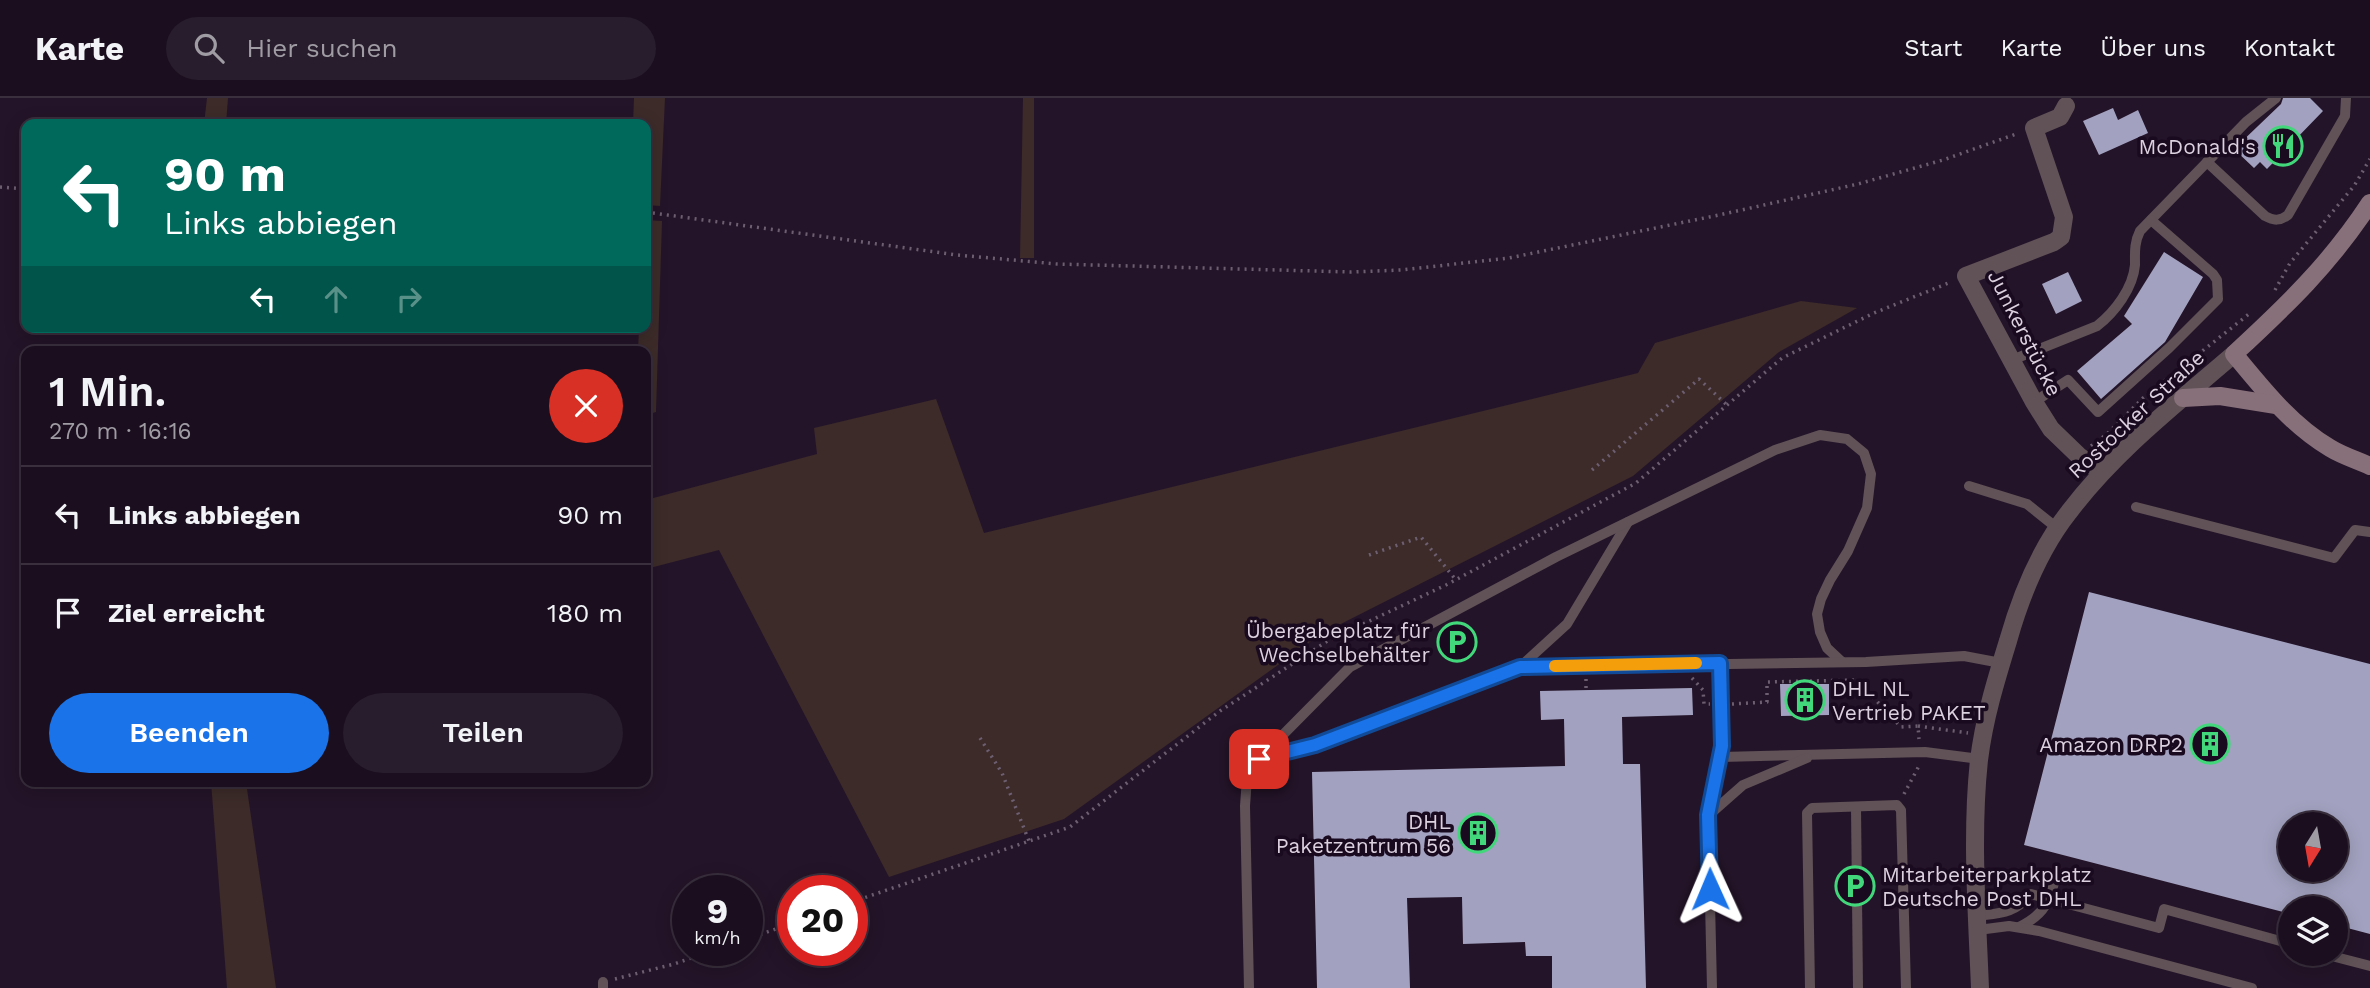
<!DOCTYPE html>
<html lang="de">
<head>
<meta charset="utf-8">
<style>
	body { margin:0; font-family:"Work Sans",sans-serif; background:#281d2c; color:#f1f3f6; height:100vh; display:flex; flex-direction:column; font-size:26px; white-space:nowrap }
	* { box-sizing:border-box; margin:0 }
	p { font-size:23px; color:#a09ca4 }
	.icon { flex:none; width:38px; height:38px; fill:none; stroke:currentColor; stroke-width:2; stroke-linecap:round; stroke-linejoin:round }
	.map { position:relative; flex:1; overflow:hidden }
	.panel { position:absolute; left:21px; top:248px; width:630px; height:441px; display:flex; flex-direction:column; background:#1b0f1f; border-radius:14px; box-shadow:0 4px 18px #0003,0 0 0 2px #392f3d }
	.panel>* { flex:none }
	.top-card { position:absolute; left:21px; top:21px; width:630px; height:214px; border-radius:14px; box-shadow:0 4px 18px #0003,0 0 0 2px #392f3d; background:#00695c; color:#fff; overflow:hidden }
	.needle { width:46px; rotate:191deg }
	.tools { position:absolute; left:2278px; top:714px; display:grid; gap:14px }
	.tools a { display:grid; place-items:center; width:70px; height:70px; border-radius:50%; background:#1b0f1f; box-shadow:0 4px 18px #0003,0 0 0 2px #392f3d; font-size:35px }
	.speed { position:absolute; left:672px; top:777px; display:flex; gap:14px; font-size:35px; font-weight:700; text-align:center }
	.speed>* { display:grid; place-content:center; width:91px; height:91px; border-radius:50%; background:#1b0f1f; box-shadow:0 4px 18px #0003,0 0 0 2px #392f3d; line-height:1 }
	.speed small { font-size:18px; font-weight:400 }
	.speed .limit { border:10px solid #d22; background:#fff; color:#111 }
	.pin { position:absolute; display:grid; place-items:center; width:60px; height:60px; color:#fff; margin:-30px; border-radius:14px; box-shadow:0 4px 10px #0006 }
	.me { position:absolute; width:77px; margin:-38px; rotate:359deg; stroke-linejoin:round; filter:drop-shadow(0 0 5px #0008) }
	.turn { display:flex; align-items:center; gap:24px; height:147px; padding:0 28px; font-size:32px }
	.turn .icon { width:91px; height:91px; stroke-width:2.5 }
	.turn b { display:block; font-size:49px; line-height:60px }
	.lanes { display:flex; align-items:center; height:66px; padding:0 28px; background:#0003; justify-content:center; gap:35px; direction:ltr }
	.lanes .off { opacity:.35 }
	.round { display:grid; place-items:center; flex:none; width:74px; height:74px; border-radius:37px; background:#281d2c }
	.overview { display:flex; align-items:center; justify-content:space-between; height:119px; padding:0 28px }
	h1 { font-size:42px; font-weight:600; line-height:52px }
	.button { display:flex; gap:14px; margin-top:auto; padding:14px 28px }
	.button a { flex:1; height:80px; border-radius:42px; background:#1a73e8; color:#fff; font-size:28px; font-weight:600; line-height:80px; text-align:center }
	.button a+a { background:#281d2c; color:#f1f3f6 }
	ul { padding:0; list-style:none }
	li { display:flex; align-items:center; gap:21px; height:98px; padding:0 28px; border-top:2px solid #392f3d }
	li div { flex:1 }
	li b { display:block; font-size:26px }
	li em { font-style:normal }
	header { display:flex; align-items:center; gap:42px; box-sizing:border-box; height:98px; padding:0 35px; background:#1b0f1f; border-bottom:2px solid #392f3d }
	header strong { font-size:33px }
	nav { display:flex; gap:38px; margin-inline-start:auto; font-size:24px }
	.search { width:490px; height:63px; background:#281d2c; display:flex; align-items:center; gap:18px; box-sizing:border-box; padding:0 24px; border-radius:38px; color:#a09ca4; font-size:26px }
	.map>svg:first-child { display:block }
	.green { fill:#3c2b29 }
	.building { fill:#a2a2c0; fill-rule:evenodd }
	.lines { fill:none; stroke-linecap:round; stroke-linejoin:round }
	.path { stroke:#6d5f71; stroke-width:3.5; stroke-dasharray:2 5; stroke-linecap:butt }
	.lane { stroke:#605257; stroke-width:10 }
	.street { stroke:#605257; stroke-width:18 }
	.secondary { stroke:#87707a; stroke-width:18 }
	.route-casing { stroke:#114b97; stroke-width:18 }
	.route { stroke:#1a73e8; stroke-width:12 }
	.slow { stroke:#f59e0b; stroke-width:12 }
	.labels { text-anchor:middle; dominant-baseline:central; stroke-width:7; stroke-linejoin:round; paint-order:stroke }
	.poi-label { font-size:21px; fill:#dcd1df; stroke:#1a0a1f; text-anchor:end }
	.street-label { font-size:21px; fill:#dcd1df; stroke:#1a0a1f }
</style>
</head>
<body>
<header>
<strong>Karte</strong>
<div class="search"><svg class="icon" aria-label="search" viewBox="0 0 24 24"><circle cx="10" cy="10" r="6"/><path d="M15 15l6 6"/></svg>Hier suchen</div>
<nav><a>Start</a><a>Karte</a><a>Über uns</a><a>Kontakt</a></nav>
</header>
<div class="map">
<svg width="2370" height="890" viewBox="0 0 2370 890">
	<rect width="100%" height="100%" fill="#241429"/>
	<!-- green -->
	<g class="green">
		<path d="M207 0H228L226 26H204Z"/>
		<path d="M634 0H665L660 108 646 107V26H633Z"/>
		<path d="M1023 0H1034V160H1020Z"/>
		<path d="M646 122 662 123 656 314 646 317V254H638L639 229H646Z"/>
		<path d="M1801 203 1857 210 1779 254 1633 378 1321 536 1064 721 889 779 719 452 646 471V402L817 356 814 330 936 301 984 435 1638 275 1655 245Z"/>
		<path d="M211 684H246L276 890H227Z"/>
	</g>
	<!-- building -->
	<g class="building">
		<path d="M2283 0H2310L2323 13 2267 71 2260 64 2254 70 2234 51 2281 6Z"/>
		<path d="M2113 10 2118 22 2138 12 2148 35 2099 57 2083 23Z"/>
		<path d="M2164 154 2203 179 2165 244 2101 301 2077 273 2132 226 2124 218Z"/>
		<path d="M2068 174 2082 203 2056 216 2042 186Z"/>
		<path d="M2089 494 2370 566V836L2336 827V810H2291V816L2024 747ZM2291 726H2336V772H2291Z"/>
		<path d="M1780 586H1829V617L1781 618Z"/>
		<path d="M1692 590 1693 617 1622 619 1623 666H1640L1646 890H1552V858H1526L1525 844 1463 846 1462 799 1407 800 1410 890H1317L1312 674 1565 668 1564 621 1541 622 1540 593Z"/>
	</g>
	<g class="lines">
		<!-- path -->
		<g class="path">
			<path d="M0 89 26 91"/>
			<path d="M646 114 957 157 1057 166 1351 174 1401 172 1509 160 1719 117 1858 86 1943 62 2019 35"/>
			<path d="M2275 192 2290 165 2354 88 2370 61"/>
			<path d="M2091 348 2107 336 2143 300 2249 216"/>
			<path d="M1592 372 1699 281 1727 307"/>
			<path d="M1369 457 1421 439 1456 482"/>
			<path d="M1692 580 1703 592 1704 606H1710"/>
			<path d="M1586 581V592"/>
			<path d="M1732 606 1767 604V584L1857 582 1901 629 1918 628 1919 641"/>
			<path d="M1918 628 1968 635"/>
			<path d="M980 640 1002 675 1029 743"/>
			<path d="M1904 696 1920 666"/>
			<path d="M852 804 1070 729 1220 613 1329 542 1446 487 1636 385 1782 260 1874 215 1951 184"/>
			<path d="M747 841 793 825"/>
			<path d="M615 881 674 866 714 852"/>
		</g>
		<!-- lane -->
		<g class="lane">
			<path d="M2207 64 2265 118C2274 123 2280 123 2288 117L2345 18 2346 0"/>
			<path d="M2012 262 2097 228C2115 214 2133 190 2135 167 2135 155 2134 145 2140 133L2246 24 2276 0"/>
			<path d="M2034 304 2068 282 2098 314 2169 250 2218 201 2217 182 2213 176 2151 122"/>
			<path d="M1969 388 2027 406 2057 430"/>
			<path d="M2136 409 2334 460 2355 432 2370 434"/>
			<path d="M1520 569 1567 526 1628 424"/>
			<path d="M1721 659 1925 654 1980 661"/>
			<path d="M1259 661 1350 569 1556 459 1775 352 1820 337 1847 341 1864 355 1871 376 1867 410 1848 453 1830 482 1821 501 1817 516 1820 534 1827 550 1842 564"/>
			<path d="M1856 709 1858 890"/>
			<path d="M1709 717 1743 687 1807 660"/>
			<path d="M1977 818C2002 815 2013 816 2031 796L2159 830 2164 811 2291 846"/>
			<path d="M2019 829C2046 816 2050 802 2057 774"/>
			<path d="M1978 832 2009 828 2039 833 2252 890"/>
			<path d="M2324 856 2370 868"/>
			<path d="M603 890V884"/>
			<path d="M1249 890 1245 708 1247 680 1259 661 1315 647 1520 569 1866 564 1964 558 2001 565"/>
			<path d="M1712 890 1708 717 1722 648 1720 565"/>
			<path d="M1810 890 1807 715 1812 710 1897 707 1901 712 1906 890"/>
		</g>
		<!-- street -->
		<g class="street">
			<path d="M2066 8 2060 19 2034 30 2064 119 2061 139 2054 144 1966 178 2034 304 2051 331 2079 358 2101 374"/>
			<path d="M1980 890C1977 814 1971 737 1979 662 1984 621 1996 582 2008 543 2021 497 2039 452 2069 414 2115 353 2176 306 2234 256"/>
		</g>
		<!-- secondary -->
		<g class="secondary">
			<path d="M2370 105C2330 166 2287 207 2234 256 2263 291 2291 327 2330 350 2343 358 2357 362 2370 368"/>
			<path d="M2183 300 2220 298 2276 307"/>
		</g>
	</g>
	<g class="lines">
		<!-- route casing -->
		<g class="route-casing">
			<path id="route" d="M1259 661 1315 647 1520 569 1720 565 1722 648 1708 717 1710 791"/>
		</g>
		<!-- route -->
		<use href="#route" class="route"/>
		<!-- slow -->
		<path class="slow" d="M1555 568 1696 565"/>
	</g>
	<!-- icons -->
	<defs>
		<g id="restaurant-ring" transform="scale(2.0125)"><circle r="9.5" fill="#1a0a1f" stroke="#42d77b" stroke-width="1.5"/><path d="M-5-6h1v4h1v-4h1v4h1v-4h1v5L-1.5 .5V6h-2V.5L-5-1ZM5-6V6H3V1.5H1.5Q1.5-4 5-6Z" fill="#42d77b"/></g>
		<g id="parking-ring" transform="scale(2.0125)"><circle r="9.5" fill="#1a0a1f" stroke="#42d77b" stroke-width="1.5"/><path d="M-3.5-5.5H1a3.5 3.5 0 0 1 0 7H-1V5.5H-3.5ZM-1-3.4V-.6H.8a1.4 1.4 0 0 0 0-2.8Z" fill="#42d77b"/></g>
		<g id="building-ring" transform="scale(2.0125)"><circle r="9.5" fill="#1a0a1f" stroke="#42d77b" stroke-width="1.5"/><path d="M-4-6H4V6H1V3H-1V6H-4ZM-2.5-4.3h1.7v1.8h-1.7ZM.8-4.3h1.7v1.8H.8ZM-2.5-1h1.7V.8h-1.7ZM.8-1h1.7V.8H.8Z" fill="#42d77b"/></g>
	</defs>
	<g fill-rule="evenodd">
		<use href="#restaurant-ring" x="2283" y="48"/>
		<use href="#parking-ring" x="1457" y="544"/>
		<use href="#building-ring" x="1805" y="602"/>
		<use href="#building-ring" x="2210" y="646"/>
		<use href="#building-ring" x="1478" y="735"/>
		<use href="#parking-ring" x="1855" y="788"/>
	</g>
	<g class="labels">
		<!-- poi labels -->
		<g class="poi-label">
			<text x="2256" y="48">McDonald's</text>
			<text x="1430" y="532">Übergabeplatz für<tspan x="1430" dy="24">Wechselbehälter</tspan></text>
			<text x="1832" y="590" text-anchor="start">DHL NL<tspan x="1832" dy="24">Vertrieb PAKET</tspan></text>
			<text x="2183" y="646">Amazon DRP2</text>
			<text x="1451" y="723">DHL<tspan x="1451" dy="24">Paketzentrum 56</tspan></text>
			<text x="1882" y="776" text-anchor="start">Mitarbeiterparkplatz<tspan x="1882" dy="24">Deutsche Post DHL</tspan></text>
		</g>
		<!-- street labels -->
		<g class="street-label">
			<text transform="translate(2025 235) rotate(63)">Junkerstücke</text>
			<text transform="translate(2136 316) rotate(-43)">Rostocker Straße</text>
		</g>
	</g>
</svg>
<div class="tools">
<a><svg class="needle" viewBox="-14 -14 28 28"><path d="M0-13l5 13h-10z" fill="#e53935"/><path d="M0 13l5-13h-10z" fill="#a09ca4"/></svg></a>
<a><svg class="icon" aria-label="layers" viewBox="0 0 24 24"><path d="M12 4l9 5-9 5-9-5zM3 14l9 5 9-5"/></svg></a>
</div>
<div class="speed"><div>9<small>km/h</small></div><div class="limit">20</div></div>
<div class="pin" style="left:1259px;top:661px;background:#d93025"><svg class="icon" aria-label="arrive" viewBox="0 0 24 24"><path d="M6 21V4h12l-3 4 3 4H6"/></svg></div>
<svg class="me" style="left:1710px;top:791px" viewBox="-20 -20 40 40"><path d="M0-17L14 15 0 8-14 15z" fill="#1a73e8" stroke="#fff" stroke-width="4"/></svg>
<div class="top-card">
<div class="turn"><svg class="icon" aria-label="left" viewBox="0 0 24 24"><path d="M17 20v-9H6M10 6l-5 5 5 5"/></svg><div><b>90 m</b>Links abbiegen</div></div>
<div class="lanes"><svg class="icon" aria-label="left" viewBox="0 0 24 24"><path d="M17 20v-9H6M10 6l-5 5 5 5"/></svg><svg class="icon off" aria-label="ahead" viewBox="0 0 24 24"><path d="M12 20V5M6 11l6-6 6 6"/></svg><svg class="icon off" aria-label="right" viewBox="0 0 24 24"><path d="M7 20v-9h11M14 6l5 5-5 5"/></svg></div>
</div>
<section class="panel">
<div class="overview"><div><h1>1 Min.</h1><p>270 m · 16:16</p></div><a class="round" style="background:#d93025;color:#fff"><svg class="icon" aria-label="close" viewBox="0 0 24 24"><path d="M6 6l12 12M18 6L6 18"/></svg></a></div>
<ul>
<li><svg class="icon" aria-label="left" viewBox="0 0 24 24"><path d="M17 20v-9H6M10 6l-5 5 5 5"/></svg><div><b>Links abbiegen</b></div><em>90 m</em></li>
<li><svg class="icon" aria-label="arrive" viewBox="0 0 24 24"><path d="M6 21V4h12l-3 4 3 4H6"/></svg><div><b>Ziel erreicht</b></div><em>180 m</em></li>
</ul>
<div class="button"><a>Beenden</a><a>Teilen</a></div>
</section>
</div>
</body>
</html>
